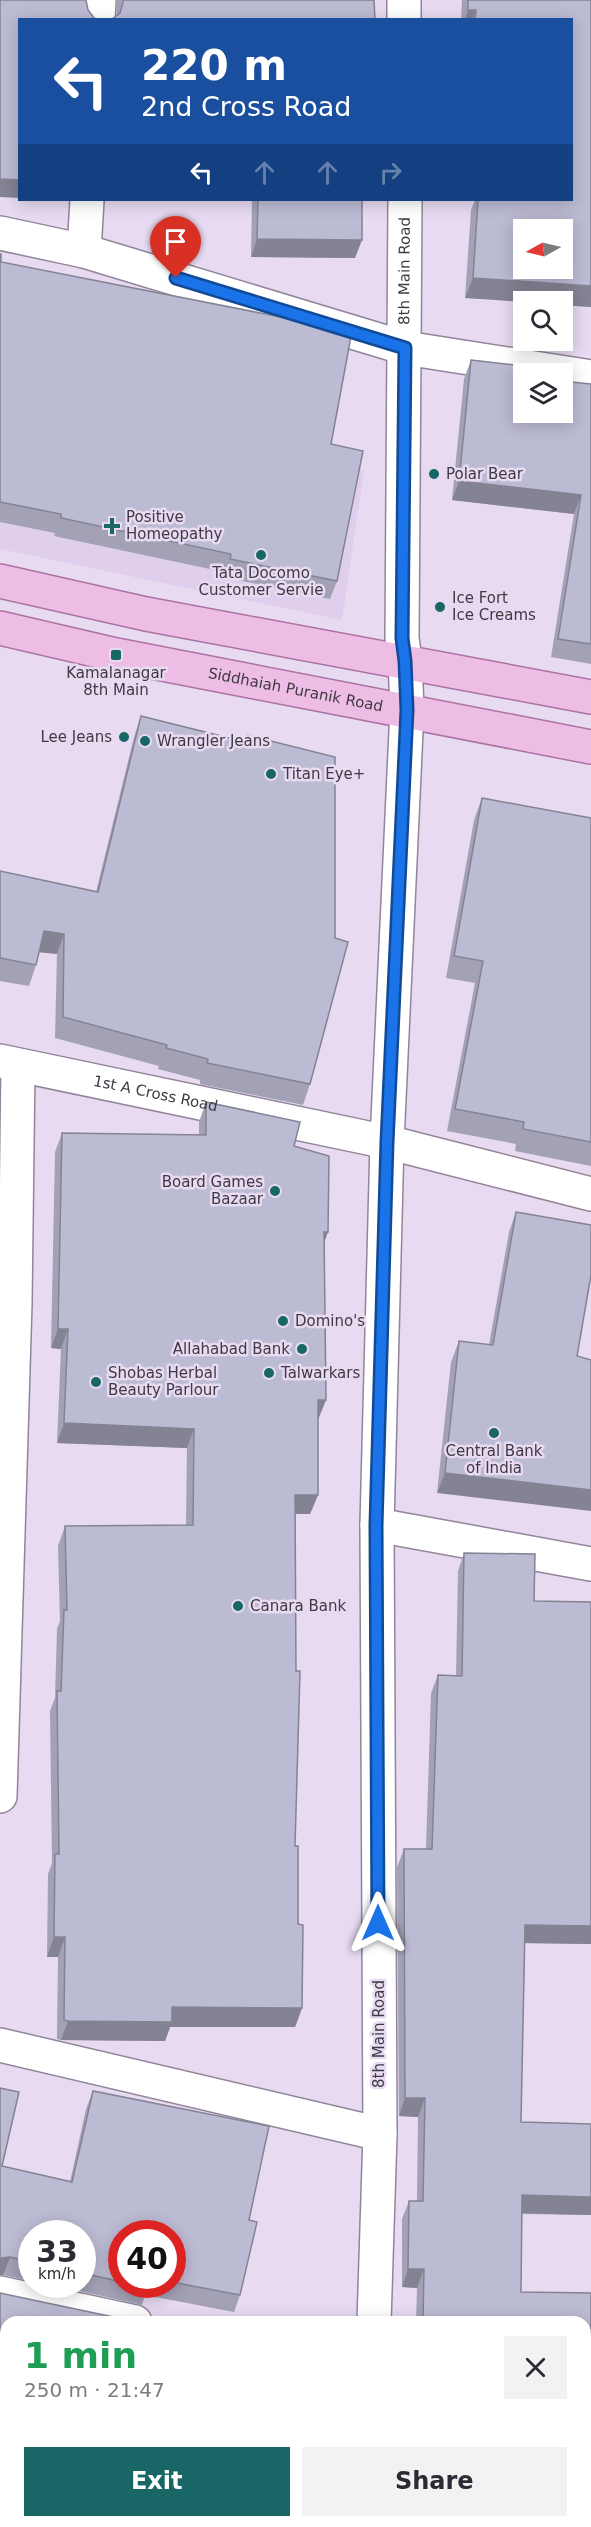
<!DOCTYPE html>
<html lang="en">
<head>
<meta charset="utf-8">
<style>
	body { margin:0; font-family:"DejaVu Sans",sans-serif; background:#f2f2f3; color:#2b2b33; height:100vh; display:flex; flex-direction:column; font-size:22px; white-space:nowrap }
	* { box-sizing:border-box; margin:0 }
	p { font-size:20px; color:#7c7c81 }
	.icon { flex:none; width:33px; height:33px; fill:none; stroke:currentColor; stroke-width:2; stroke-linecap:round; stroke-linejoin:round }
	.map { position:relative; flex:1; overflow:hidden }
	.drawer { position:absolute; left:0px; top:2316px; width:591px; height:212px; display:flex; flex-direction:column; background:#fff; border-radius:18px 18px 0 0; box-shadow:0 3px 15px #0003 }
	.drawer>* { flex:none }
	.top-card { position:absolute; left:18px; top:18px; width:555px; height:183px; border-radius:0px; box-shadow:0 3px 15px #0003; background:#1a4fa0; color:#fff; overflow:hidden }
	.needle { width:39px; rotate:262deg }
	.controls { position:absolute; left:513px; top:219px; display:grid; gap:12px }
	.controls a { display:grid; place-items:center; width:60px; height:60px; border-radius:0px; background:#fff; box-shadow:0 3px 15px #0003; font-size:30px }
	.speed { position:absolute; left:18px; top:2220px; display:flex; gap:12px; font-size:30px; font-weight:700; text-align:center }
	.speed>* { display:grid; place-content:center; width:78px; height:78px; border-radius:50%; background:#fff; box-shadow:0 3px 15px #0003; line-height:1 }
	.speed small { font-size:15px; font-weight:400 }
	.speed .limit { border:9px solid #d22; background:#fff; color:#111 }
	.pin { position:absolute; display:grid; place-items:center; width:51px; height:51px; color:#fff; margin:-62px -26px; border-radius:50% 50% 50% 0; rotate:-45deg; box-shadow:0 0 6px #0007 }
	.pin .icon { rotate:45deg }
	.me { position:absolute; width:66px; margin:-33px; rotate:0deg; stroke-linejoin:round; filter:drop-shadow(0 0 4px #0008) }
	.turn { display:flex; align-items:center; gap:21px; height:126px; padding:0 24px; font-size:27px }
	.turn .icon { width:78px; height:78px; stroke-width:2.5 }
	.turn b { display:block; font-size:42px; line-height:51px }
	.lanes { display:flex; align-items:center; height:57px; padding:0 24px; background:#0003; justify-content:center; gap:30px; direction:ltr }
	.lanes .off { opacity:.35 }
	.round { display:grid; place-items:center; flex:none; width:63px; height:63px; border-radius:0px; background:#f2f2f3 }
	.headline { display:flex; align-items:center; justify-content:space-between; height:102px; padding:0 24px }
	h1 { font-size:36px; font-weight:800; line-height:45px; color:#1e9e55 }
	.button { display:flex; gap:12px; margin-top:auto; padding:12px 24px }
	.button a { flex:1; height:69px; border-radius:0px; background:#186665; color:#fff; font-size:24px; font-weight:800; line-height:69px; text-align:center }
	.button a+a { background:#f2f2f3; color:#2b2b33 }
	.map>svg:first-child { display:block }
	.built { fill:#dfceec }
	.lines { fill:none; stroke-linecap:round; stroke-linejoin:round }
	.minor-casing { stroke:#91859b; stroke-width:36 }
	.major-casing { stroke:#aa73a1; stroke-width:36 }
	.minor { stroke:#fff; stroke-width:33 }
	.major { stroke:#eebde5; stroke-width:33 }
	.wall { fill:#a2a1b6; fill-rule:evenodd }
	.shaded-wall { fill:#848394 }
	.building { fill:#bcbbd4; stroke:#848394; stroke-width:1.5; fill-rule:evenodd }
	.route-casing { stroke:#114b97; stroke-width:15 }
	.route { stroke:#1a73e8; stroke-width:10 }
	.poi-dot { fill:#186665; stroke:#e7daf1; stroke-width:2 }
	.labels { text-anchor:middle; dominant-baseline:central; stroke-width:5; stroke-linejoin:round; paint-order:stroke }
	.street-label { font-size:15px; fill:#3f3a43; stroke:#e7daf1 }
	.poi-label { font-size:15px; fill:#3f3a43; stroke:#e7daf1; text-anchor:start }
</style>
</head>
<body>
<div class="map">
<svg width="591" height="2527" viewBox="0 0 591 2527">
	<rect width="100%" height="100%" fill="#e7daf1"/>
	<!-- built -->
	<path class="built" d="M2 398 364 470 342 620 0 549V411Z"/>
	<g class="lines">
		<!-- minor casing -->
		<g class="minor-casing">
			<g id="minor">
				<path d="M404 0V20"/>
				<path d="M98 20 99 0"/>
				<path d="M0 233 84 251 405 348 591 377"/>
				<path d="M84 251 87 200"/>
				<path id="s1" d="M0 1061 387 1142 591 1194"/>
				<path d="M377 1525 591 1564"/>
				<path d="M0 1796 15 1303 18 1066"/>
				<path d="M0 2045 380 2134"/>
				<path d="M0 2293 135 2322"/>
				<path id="s2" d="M374 2322 380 2134 377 1525 387 1142 407 709 405 661 402 638 405 200"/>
				<path d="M369 2527V2522"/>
			</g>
		</g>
		<!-- major casing -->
		<g class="major-casing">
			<g id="major">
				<path d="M0 581 146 614 591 697"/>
				<path id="s3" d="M0 628 116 655 591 747"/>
			</g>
		</g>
		<!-- minor -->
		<use href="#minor" class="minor"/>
		<!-- major -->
		<use href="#major" class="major"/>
	</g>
	<!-- wall -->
	<g class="wall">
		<path d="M116 0H374L112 19 117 16Z"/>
		<path d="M462 0H591V307L562 305V302L465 298 471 210 475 200H572V20H461Z"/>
		<path d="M252 200H362L355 258 251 257Z"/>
		<path d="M0 254 1 262 331 444 337 581 330 599 223 577 224 572 54 536 55 533 0 522Z"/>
		<path d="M471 360 514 376 591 391V664L551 657 574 514 452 500 464 379Z"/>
		<path d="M141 716 245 741 247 735 310 1084 303 1105 200 1084V1080L158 1069 159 1066 55 1038 57 954 39 952 36 965 29 986 0 981V871L96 892 134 737Z"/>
		<path d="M482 798 591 818V1166L515 1151 516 1144 447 1131 475 983 446 978 474 820Z"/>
		<path d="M206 1102 294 1146 324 1243 318 1420V1495L310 1514H295V1846L302 2008 295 2027H170L165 2041 61 2040 57 2039 58 1957H47L48 1874 52 1863 50 1711 55 1698 57 1629 60 1621 58 1546 65 1526 186 1525 187 1448 57 1443 61 1349 51 1348 55 1152 62 1133 199 1135V1122Z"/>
		<path d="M516 1212 591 1225 437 1493 451 1362 459 1341 489 1345 509 1232Z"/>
		<path d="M464 1553 535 1554 534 1601 591 1602V1944L525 1943 521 2122 591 2124V2215L522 2214 521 2292 591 2293V2527H391V2522H585V2322H416L417 2288 402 2287V2219L409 2201H417L418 2117 399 2116 397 1867 404 1849H426L431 1693 438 1675 456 1676 458 1571Z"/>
		<path d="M93 2091 249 2220 240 2295 234 2312 145 2295 142 2305 48 2284H82V2234H32V2281L3 2275 2 2166 70 2182 86 2109ZM122 2234H172V2284H122Z"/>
		<path d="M0 2293 6 2322V2506L0 2505Z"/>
		<path d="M74 2522H180L178 2527H99Z"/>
	</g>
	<!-- shaded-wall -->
	<g class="shaded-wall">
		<path d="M468 10H476L472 20H465Z"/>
		<path d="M0 179 20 180V198L0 197Z"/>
		<path d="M257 239 362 240 355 258 251 257Z"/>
		<path d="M473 278 591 286V307L562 305V302H524L465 298Z"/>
		<path d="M459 481 581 495 574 514 452 500Z"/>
		<path d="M44 931 64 934 57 954 37 952Z"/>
		<path d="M324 1232H328L321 1251Z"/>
		<path d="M58 1329H68L61 1349 51 1348Z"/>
		<path d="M318 1400H326L318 1420H311Z"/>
		<path d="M64 1423 194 1429 187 1448 57 1443Z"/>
		<path d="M445 1473 591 1490V1511L437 1493Z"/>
		<path d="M295 1495H318L310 1514H288Z"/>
		<path d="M525 1925 591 1926V1944L519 1943Z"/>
		<path d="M54 1937H65L58 1957H47Z"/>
		<path d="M172 2007 302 2008 295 2027H170L165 2041 61 2040 68 2021Z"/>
		<path d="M405 2098H425L418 2117 399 2116Z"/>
		<path d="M522 2195 591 2197V2215L515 2213Z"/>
		<path d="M10 2257 3 2275H0V2258Z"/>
		<path d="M408 2269H424L417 2288 402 2287Z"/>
	</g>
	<!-- building -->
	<g class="building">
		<path d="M0 0H86L88 10 94 18 100 20H20V180L0 179Z"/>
		<path d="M123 0H374L375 20H111L112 19 120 13 123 3Z"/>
		<path d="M468 0H591V286L473 278 478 200H572V20H475L476 10H468ZM524 230H562V268H524Z"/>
		<path d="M258 200H362V240L257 239Z"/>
		<path d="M0 254H1V262L352 331 331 444 363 451 337 581 230 559 231 554 61 518V514L0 502Z"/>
		<path d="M471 360 515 365 514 376 524 377V412H562V381L591 384V644L558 639 581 495 459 481Z"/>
		<path d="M141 716 245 742 247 735 335 757V938L348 942 310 1084 207 1063 208 1059 166 1048 167 1045 63 1017 64 934 44 931 36 965 0 958V871L98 892Z"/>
		<path d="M482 798 591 818V1142L523 1129 524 1122 455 1109 483 961 454 956Z"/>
		<path d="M206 1102 300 1122 294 1146 329 1156 328 1232H324L326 1400H318V1495H295L296 1671H300L295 1846H298V1924L303 1925 302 2008 172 2007V2022L68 2021 64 2020 65 1937H54L55 1854H59L57 1691H61L64 1610H67L65 1526 193 1525 194 1429 64 1423 68 1329H58L62 1133 206 1135Z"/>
		<path d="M516 1212 591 1225V1275L577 1356 591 1360V1490L445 1473 459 1341 493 1345Z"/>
		<path d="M464 1553 535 1554 534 1601 591 1602V1926L525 1925 521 2122 591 2124V2197L522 2195 521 2292 591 2293V2527H398V2522H585V2322H423L424 2269H408L409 2201H423L425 2098H405L404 1849H432L438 1675 462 1676Z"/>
		<path d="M0 2088 19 2092 2 2166 72 2182 93 2091 269 2126 249 2220 257 2222 240 2295 172 2282V2234H122V2282L82 2273V2234H32V2262L10 2257 0 2258Z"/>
		<path d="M135 2284H149L148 2287Z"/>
		<path d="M0 2293 137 2322H6V2487L0 2486Z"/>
		<path d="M160 2522H180L179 2526Z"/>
	</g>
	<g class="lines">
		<!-- route casing -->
		<g class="route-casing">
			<path id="route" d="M176 278 405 348 402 638 405 661 407 710 387 1142 376 1525 378 1923"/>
		</g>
		<!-- route -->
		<use href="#route" class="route"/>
	</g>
	<!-- markers -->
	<g class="poi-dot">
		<circle cx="434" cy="474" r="6"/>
		<path d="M109 517h6v6h6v6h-6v6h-6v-6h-6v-6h6z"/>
		<circle cx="261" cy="555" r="6"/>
		<circle cx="440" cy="607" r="6"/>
		<rect x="110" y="649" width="12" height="12" rx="3"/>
		<circle cx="124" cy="737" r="6"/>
		<circle cx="145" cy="741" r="6"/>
		<circle cx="271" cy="774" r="6"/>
		<circle cx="275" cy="1191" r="6"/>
		<circle cx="283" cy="1321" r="6"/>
		<circle cx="302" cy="1349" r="6"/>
		<circle cx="269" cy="1373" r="6"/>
		<circle cx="96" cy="1382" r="6"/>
		<circle cx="494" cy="1433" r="6"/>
		<circle cx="238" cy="1606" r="6"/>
	</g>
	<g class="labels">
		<!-- street labels -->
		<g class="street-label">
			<text stroke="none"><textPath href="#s2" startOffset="2052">8th Main Road</textPath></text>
			<text stroke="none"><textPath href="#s3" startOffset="302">Siddhaiah Puranik Road</textPath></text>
			<text stroke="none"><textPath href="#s1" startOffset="159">1st A Cross Road</textPath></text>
			<text transform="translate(379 2034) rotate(-90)">8th Main Road</text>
		</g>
		<!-- poi labels -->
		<g class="poi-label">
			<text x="446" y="474">Polar Bear</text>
			<text x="126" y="517">Positive<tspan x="126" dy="17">Homeopathy</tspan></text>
			<text x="261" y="573" text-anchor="middle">Tata Docomo<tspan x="261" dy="17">Customer Servie</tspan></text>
			<text x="452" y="598">Ice Fort<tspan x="452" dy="17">Ice Creams</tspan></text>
			<text x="116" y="673" text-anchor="middle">Kamalanagar<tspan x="116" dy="17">8th Main</tspan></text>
			<text x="112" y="737" text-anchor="end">Lee Jeans</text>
			<text x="157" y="741">Wrangler Jeans</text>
			<text x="283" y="774">Titan Eye+</text>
			<text x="263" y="1182" text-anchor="end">Board Games<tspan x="263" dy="17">Bazaar</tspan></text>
			<text x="295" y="1321">Domino's</text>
			<text x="290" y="1349" text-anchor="end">Allahabad Bank</text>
			<text x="108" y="1373">Shobas Herbal<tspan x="108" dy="17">Beauty Parlour</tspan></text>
			<text x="281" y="1373">Talwarkars</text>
			<text x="494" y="1451" text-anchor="middle">Central Bank<tspan x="494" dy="17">of India</tspan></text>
			<text x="250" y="1606">Canara Bank</text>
		</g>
	</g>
</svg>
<div class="controls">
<a><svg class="needle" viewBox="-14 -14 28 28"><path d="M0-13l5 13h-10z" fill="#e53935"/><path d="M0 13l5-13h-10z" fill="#7c7c81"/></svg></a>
<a><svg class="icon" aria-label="search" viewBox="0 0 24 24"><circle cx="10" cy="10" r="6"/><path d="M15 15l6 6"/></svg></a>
<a><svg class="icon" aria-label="layers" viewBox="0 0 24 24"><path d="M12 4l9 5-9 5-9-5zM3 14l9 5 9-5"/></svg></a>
</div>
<div class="speed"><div>33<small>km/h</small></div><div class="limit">40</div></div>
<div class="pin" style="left:176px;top:278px;background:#d93025"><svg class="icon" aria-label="arrive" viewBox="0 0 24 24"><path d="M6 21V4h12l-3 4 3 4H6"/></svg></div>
<svg class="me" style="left:378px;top:1923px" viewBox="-20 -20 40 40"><path d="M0-17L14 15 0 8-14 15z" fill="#1a73e8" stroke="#fff" stroke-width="4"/></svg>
<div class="top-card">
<div class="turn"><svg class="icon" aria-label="left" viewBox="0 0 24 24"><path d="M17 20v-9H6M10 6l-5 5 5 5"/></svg><div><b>220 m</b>2nd Cross Road</div></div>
<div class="lanes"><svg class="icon" aria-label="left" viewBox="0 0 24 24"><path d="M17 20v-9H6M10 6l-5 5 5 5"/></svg><svg class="icon off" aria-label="ahead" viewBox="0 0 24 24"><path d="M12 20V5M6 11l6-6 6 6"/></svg><svg class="icon off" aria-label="ahead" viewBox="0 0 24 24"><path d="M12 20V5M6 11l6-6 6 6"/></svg><svg class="icon off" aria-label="right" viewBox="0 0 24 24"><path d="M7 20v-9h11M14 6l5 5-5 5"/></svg></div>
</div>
<section class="drawer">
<div class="headline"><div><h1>1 min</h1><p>250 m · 21:47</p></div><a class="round"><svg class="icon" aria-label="close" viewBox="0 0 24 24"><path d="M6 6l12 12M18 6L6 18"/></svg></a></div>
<div class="button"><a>Exit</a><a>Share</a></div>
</section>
</div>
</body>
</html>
